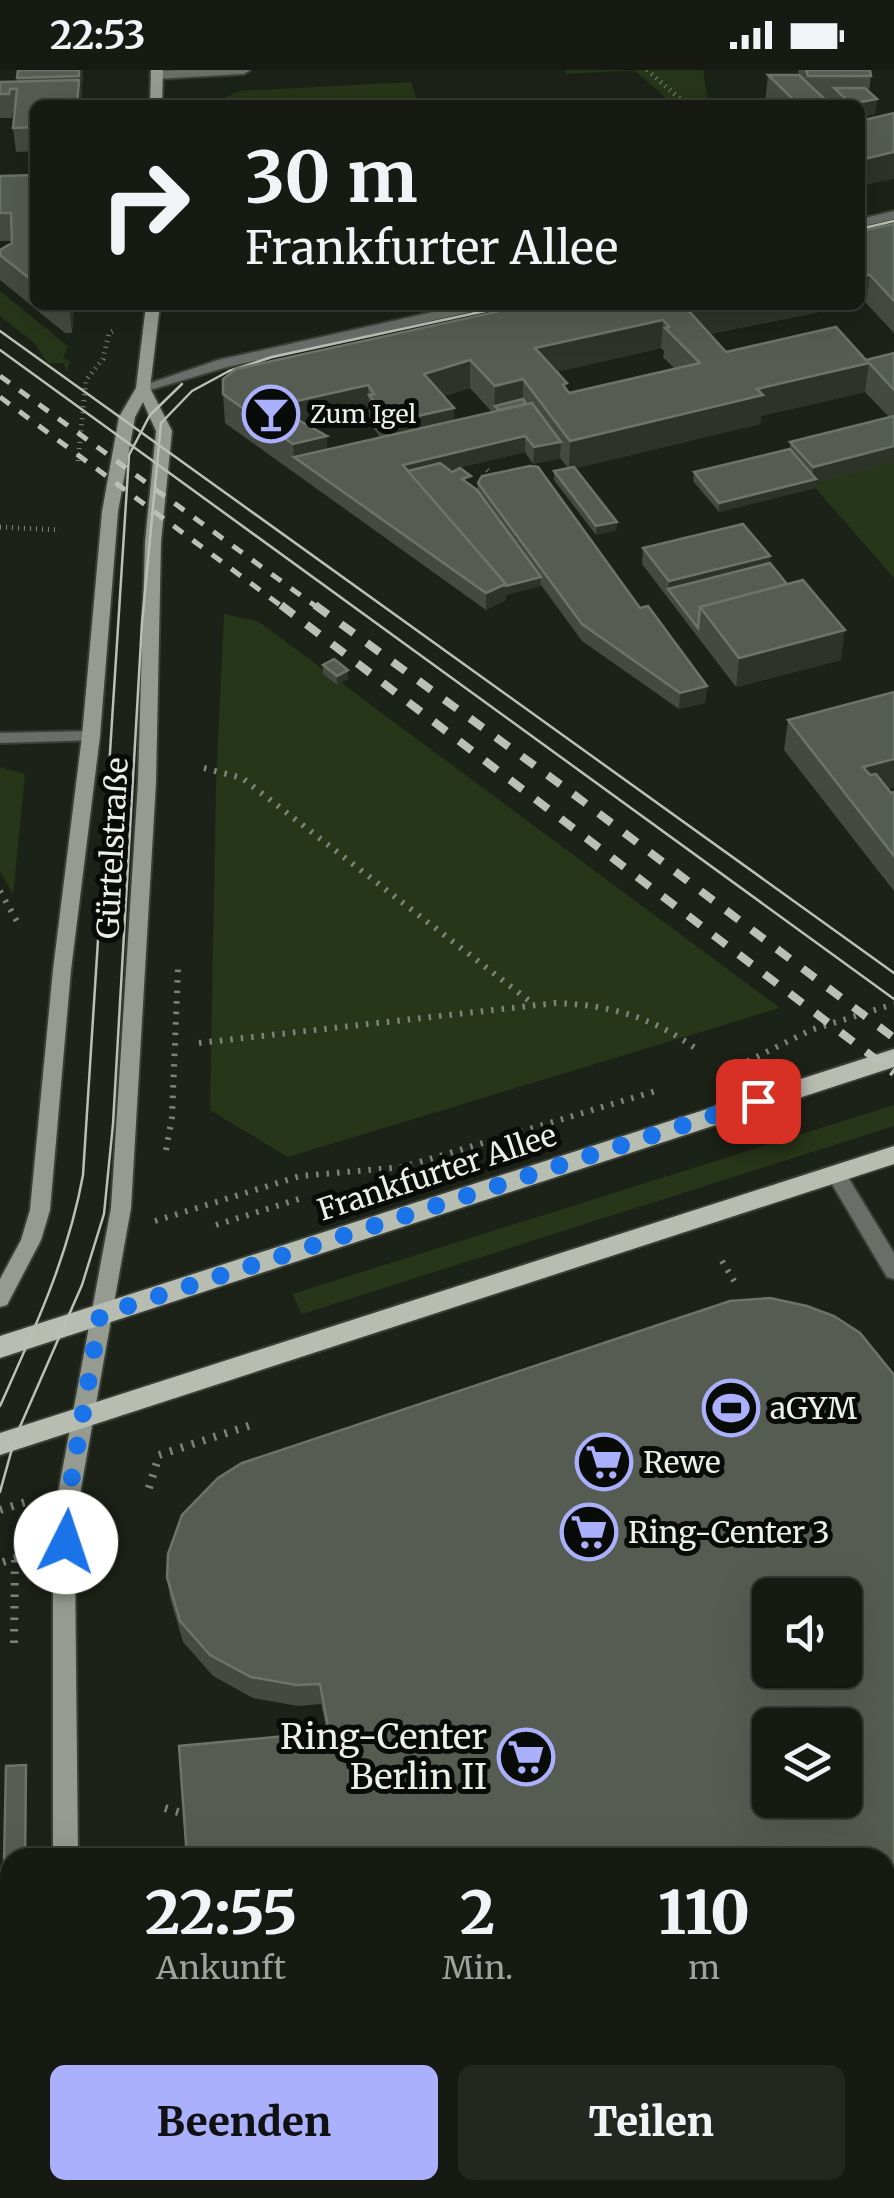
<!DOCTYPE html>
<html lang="de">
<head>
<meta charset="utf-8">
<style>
	body { margin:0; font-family:Merriweather,serif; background:#232720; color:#f1f3f6; height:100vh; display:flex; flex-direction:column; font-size:38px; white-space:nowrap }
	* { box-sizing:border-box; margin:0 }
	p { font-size:32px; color:#9ea19f }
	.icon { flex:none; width:55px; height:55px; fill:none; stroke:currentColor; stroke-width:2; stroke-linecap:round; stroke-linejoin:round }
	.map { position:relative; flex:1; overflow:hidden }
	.drawer { position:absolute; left:0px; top:1778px; width:895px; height:352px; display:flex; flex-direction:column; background:#161a12; border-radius:30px 30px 0 0; box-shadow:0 10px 40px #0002,0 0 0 2px #353832 }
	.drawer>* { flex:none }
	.guide { position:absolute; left:30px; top:30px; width:835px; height:210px; border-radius:15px; box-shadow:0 10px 40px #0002,0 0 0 2px #353832; background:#161a12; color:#f1f3f6; overflow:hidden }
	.fabs { position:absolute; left:752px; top:1508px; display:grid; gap:20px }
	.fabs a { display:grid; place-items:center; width:110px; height:110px; border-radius:15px; background:#161a12; box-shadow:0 10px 40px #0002,0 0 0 2px #353832; font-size:50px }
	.pin { position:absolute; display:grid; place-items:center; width:85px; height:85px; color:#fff; margin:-42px; border-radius:20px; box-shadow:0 5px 15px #0006 }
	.me { position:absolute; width:110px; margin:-55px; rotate:4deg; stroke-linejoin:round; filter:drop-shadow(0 0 8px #0008) }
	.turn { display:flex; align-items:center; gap:35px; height:210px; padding:0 50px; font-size:45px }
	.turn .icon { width:130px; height:130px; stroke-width:2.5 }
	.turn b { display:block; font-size:70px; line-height:85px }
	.eta { display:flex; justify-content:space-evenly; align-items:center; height:170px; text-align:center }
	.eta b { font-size:60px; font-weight:800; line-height:70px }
	.button { display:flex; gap:20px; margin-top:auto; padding:20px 50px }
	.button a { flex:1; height:115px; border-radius:15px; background:#aab0fb; color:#111; font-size:40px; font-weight:800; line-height:115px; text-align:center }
	.button a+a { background:#232720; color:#f1f3f6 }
	.status { display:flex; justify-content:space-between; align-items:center; height:70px; padding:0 50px; background:#161a12; direction:ltr }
	.status svg { height:28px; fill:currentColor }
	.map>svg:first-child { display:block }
	.green { fill:#273518 }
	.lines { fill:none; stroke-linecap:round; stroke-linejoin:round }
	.service-casing { stroke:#3a3f35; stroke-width:4 }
	.minor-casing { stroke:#3a3f35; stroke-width:4 }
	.tertiary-casing { stroke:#3a3f35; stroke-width:4 }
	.secondary-casing { stroke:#3a3f35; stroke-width:4 }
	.primary-casing { stroke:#3a3f35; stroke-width:4 }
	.path-far2 { stroke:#7e837a; stroke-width:5; stroke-dasharray:1 5; stroke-linecap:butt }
	.path-far1 { stroke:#7e837a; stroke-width:6; stroke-dasharray:2.5 8; stroke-linecap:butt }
	.path { stroke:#7e837a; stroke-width:8; stroke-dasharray:2.5 9; stroke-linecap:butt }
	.service { fill:#6b6e68; fill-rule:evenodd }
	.minor { fill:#6b6e68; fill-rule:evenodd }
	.tertiary { fill:#6b6e68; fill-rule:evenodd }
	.secondary { fill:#969b91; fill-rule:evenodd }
	.primary { fill:#b7beb1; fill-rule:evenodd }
	.tram { stroke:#bbbfb7; stroke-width:2.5 }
	.rail-far1 { stroke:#bbbfb7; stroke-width:5; stroke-dasharray:12 12; stroke-linecap:butt }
	.rail { stroke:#bbbfb7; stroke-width:8; stroke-dasharray:16 16; stroke-linecap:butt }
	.wall { fill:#444a3f; fill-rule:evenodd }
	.shaded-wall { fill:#2d3328 }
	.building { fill:#565c51; stroke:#6d7369; stroke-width:2.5; fill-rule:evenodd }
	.route { stroke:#1a73e8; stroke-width:18; stroke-dasharray:0 32.4 }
	.labels { text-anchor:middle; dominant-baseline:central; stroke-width:10; stroke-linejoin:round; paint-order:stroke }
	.far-poi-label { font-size:25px; fill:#ecf0e8; stroke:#080b07; text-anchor:start }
	.street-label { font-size:30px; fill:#ecf0e8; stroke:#080b07 }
	.poi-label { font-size:30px; fill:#ecf0e8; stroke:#080b07; text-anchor:start }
	.near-poi-label { font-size:35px; fill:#ecf0e8; stroke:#080b07; text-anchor:end }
</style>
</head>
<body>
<div class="status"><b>22:53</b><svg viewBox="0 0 49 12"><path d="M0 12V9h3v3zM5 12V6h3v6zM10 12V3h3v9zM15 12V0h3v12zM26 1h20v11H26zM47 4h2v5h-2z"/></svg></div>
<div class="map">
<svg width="894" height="2128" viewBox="0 0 894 2128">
	<rect width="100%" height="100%" fill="#1d2218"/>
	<!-- green -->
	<g class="green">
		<path d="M565 0H703L708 30 764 32 767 35H674L634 0 566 4Z"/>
		<path d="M411 12 419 35H226V27L239 21Z"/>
		<path d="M0 221 68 276 63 288 70 291 67 302 63 293H48L34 273 0 246Z"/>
		<path d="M894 392V508L811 413Z"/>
		<path d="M224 544 259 552 780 938 288 1087 210 1040 216 714Z"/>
		<path d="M0 697 25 704 13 825 0 801Z"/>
		<path d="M894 1035V1056L302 1244 292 1224Z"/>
	</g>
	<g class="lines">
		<!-- service casing -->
		<g class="service-casing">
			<path id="service" d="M836 1096 843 1099 894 1183V1209L887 1207 826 1104 829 1099Z"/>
		</g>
		<!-- minor casing -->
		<g class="minor-casing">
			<g id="minor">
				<path d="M177 0H250L244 4 156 9 150 5 156 1Z"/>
				<path d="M91 661 97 662 100 666 97 670 0 673V663Z"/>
			</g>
		</g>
		<!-- tertiary casing -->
		<g class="tertiary-casing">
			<g id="tertiary">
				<path d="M894 141V149L860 157V149Z"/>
				<path d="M464 235H490L483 239 227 297 143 322 136 318 218 290Z"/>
			</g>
		</g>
		<!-- secondary casing -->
		<g class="secondary-casing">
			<g id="secondary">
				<path d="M151 0H163L162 35H150Z"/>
				<path d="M146 235H160L150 318 172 361 161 472 156 712 131 1138 81 1418 75 1498 78 1788H53V1498L59 1418 111 1138 138 712 145 472 156 361 143 332 135 347 118 442 100 666 71 900 50 1140 41 1170 7 1235 0 1237V1209L21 1170 30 1140 53 900 82 666 102 442 119 347 136 318Z"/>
				<rect x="49" y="2120" width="28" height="8"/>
			</g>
		</g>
		<!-- primary casing -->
		<g class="primary-casing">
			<g id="primary">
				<path d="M894 979V997L0 1288V1266Z"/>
				<path d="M894 1076V1094L0 1385V1363Z"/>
			</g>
		</g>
		<!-- path-far2 -->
		<g class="path-far2">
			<path d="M647 0 687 35"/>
			<path d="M78 391 86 310 103 289 109 263 115 260"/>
			<path d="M487 400 497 410"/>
			<path d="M0 457 60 460"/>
		</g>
		<!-- path-far1 -->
		<g class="path-far1">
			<path d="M204 698 242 708 532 933"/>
			<path d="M0 821 19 855"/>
			<path d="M199 973 556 933C611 935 655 948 699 981"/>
			<path d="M738 996 811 960 894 934"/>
			<path d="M166 1080 172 1047 178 898"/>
			<path d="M155 1151 300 1106 403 1097 659 1020"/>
			<path d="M216 1155 302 1128"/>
			<path d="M722 1191 737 1216"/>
		</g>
		<!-- path -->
		<g class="path">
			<path d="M149 1418 159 1385 251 1355"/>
			<path d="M0 1440 32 1430"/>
			<path d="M3 1492 29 1484"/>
			<path d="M14 1573 15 1488"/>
			<path d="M165 1738 185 1744"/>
		</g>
		<!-- service -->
		<use href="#service" class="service"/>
		<!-- minor -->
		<use href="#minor" class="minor"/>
		<!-- tertiary -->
		<use href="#tertiary" class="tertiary"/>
		<!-- secondary -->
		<use href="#secondary" class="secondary"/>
		<!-- primary -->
		<use href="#primary" class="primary"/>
		<!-- tram -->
		<g class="tram">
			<path d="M860 159 894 151"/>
			<path d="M0 261 894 903"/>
			<path d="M0 280 894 929"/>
			<path d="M0 1336C34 1260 68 1188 83 1105L129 385 150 345 182 314"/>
			<path d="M0 1422 15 1368 82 1215 104 1144 113 1054 142 553 161 353 192 321 229 301 272 287 513 235"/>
		</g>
		<!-- rail-far1 -->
		<g class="rail-far1">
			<path d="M0 306 318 538"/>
			<path d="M0 327 284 538"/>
		</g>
		<!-- rail -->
		<g class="rail">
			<path d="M281 535 894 1003"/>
			<path d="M315 535 568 720 894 968"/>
		</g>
	</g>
	<!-- wall -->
	<g class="wall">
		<path d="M18 0H83L81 35H35V81L16 82 13 58 15 42H13L12 48H0V12L17 11Z"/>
		<path d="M798 0H870L871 6 869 22 877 29 875 44 860 47V35H835L832 33H828L831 35H769L765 32 768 5 799 6Z"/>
		<path d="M35 105V235H74L72 263H65L0 210V180L12 173V171H0V106Z"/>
		<path d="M894 154V263L866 233 860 161Z"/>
		<path d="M527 235H854L709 264 726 282 866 290 894 283V392L816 412 815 418 719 442 693 411 694 402 790 379V372L889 347 865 322 761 346 760 354 576 398 617 452 616 460 596 465 554 410V401L568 398 560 388 533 394 525 382 449 400 477 420 478 413 640 538 707 616 705 633 679 639 582 571 541 515 540 516 506 525V530L486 540 225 353 223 324ZM661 278 664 281 663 287 675 299 569 323 556 302ZM470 318 492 342 454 350 444 326ZM369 343 370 353 380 367 327 379 310 357Z"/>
		<path d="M643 478 770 486 769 494 841 590 736 617 642 494Z"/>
		<path d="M323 595 348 600V609L337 615 323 604Z"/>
		<path d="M894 622V717L888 719 891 723 894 722V821L784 680 788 650Z"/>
		<path d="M182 1445 894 2128 327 1662 321 1634 298 1636 253 1628 213 1606 183 1572 170 1528 167 1507Z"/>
		<path d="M26 1695 27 1703V1788H10V1801H6L4 1793Z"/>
	</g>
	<!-- shaded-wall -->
	<g class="shaded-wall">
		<path d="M79 0H83L81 33 79 6Z"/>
		<path d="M79 10 81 35H77Z"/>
		<path d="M877 29 875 44 860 47V35H851Z"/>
		<path d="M894 82V109L860 116V90Z"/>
		<path d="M870 205 866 233 860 234V206Z"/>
		<path d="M69 235H74L72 263Z"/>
		<path d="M714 235H854L686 268 688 240Z"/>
		<path d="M663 250 661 278 534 307 535 278Z"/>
		<path d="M470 290V318L424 332V304Z"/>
		<path d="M869 293 865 322 761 346 760 354 569 400 570 371 757 319Z"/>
		<path d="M523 309V338L495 336 494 345 495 316Z"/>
		<path d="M368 315 369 343 294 360 283 337 292 332Z"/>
		<path d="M454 338V366L390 381V352Z"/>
		<path d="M327 366 328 395 294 387 293 374Z"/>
		<path d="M525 366V382L409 409 403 395Z"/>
		<path d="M561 372 560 388 533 394 534 377Z"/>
		<path d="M894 376V392L816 412 815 418 719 442V433L811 411 813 397Z"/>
		<path d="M617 452 616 460 596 465V456Z"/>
		<path d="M770 486 768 502 668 519V528L669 511Z"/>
		<path d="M541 507 540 516 506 525V530L486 540V523L506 514Z"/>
		<path d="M845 560 841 590 736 617 739 588Z"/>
		<path d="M348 600V609L337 615V606Z"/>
		<path d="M707 616 705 633 679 639 680 623Z"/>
		<path d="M894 689V717L859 726 863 697Z"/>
		<path d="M26 1695 27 1703V1788H25Z"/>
	</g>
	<!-- building -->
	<g class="building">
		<path d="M18 0H79V6L17 8Z"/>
		<path d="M806 0H870L871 6H808Z"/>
		<path d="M768 5H799L831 35H799Z"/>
		<path d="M79 10 77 35H35V57L13 58 17 19H10L9 24H0V12Z"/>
		<path d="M834 18H865L877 29 851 34Z"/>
		<path d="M894 43V82L860 90V51Z"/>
		<path d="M35 105V213L0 185V180L12 173 11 143H0V106Z"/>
		<path d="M894 154V231L870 205 860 206V161Z"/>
		<path d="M527 235H714L688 240 726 282 836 257 866 290 894 283V320L869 293 757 319 763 325 570 371 523 309 495 316 470 290 424 304 454 338 390 352 369 325 374 324 368 315 292 332 283 337 291 346 327 366 293 374 223 324V309L236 299ZM663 250 669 257 665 258 700 293 569 323 563 315 567 313 535 278Z"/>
		<path d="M523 329 526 334 498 340 495 336Z"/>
		<path d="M532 333 561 372 534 377 525 366 403 395 506 514 486 523 294 387Z"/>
		<path d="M894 346V376L813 397 790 372Z"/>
		<path d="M790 379 816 409 719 433 694 402Z"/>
		<path d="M440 393 452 402 460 398 471 406 462 409 477 420 541 507 506 516V514L408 401Z"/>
		<path d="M530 396 538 397 640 538 648 536 707 616 680 623 582 554 478 413 482 406Z"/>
		<path d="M574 397 617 452 596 456 554 401Z"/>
		<path d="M743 454 770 486 669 511 643 478Z"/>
		<path d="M770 493 787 514 700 537 698 558 668 519Z"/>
		<path d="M803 510 845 560 739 588 700 537Z"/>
		<path d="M334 589 348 600 337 606 323 595Z"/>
		<path d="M894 622V689L863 697 870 705 876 704 891 723 894 722V786L788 650Z"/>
		<path d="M770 1228 807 1236 834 1246 860 1263 894 1305V2128H211V2120H885V1788H187L179 1676 329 1662 320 1614 296 1615 251 1607 210 1585 180 1551 167 1507 168 1484 182 1445 218 1408 242 1393 730 1231ZM770 1525H845V1600H770ZM770 1655H845V1730H770Z"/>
		<path d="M26 1695 25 1788H10V1793H4L6 1696Z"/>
	</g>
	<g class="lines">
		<!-- route -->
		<path class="route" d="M66 1472 70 1418 100 1245 758 1031"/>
	</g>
	<!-- icons -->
	<defs>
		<g id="bar-ring" transform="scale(2.875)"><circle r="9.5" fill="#080b07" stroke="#aab0fb" stroke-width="1.5"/><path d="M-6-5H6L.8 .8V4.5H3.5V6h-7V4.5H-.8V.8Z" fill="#aab0fb"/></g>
		<g id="stadium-ring" transform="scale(2.875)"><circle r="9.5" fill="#080b07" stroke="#aab0fb" stroke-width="1.5"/><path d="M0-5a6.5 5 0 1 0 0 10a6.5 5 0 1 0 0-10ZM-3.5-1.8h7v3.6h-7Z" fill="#aab0fb"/></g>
		<g id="supermarket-ring" transform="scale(2.875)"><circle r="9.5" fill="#080b07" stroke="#aab0fb" stroke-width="1.5"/><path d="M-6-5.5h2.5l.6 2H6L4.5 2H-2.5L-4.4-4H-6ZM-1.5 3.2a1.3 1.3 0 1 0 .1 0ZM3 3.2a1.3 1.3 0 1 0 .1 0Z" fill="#aab0fb"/></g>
	</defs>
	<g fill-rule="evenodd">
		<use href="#bar-ring" x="271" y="344"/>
		<use href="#stadium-ring" x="731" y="1338"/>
		<use href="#supermarket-ring" x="604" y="1392"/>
		<use href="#supermarket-ring" x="589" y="1462"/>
		<use href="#supermarket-ring" x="526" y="1687"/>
	</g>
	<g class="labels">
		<!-- far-poi labels -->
		<g class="far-poi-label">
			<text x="310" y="344">Zum Igel</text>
		</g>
		<!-- street labels -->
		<g class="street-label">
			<text transform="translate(112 778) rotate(-87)">Gürtelstraße</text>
			<text transform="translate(437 1102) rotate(-18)">Frankfurter Allee</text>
		</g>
		<!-- poi labels -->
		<g class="poi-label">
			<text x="770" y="1338">aGYM</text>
			<text x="643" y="1392">Rewe</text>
			<text x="628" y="1462">Ring-Center 3</text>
		</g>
		<!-- near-poi labels -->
		<g class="near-poi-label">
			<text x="487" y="1667">Ring-Center<tspan x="487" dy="40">Berlin II</tspan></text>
		</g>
	</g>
</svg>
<div class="fabs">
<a><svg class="icon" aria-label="sound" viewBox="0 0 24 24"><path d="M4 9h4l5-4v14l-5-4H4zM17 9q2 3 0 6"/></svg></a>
<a><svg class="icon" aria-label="layers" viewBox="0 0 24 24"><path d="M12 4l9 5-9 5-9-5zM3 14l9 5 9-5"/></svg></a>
</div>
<div class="pin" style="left:758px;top:1031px;background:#d93025"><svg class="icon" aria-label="arrive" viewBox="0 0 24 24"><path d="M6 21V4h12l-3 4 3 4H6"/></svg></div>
<svg class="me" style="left:66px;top:1472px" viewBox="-20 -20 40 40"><circle r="19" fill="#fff"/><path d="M0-13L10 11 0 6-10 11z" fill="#1a73e8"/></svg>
<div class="guide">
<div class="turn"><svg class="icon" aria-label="right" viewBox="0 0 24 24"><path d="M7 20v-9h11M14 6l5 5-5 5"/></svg><div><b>30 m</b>Frankfurter Allee</div></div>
</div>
<section class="drawer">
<div class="eta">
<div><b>22:55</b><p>Ankunft</p></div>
<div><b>2</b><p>Min.</p></div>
<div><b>110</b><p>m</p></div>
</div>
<div class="button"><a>Beenden</a><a>Teilen</a></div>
</section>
</div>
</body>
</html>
